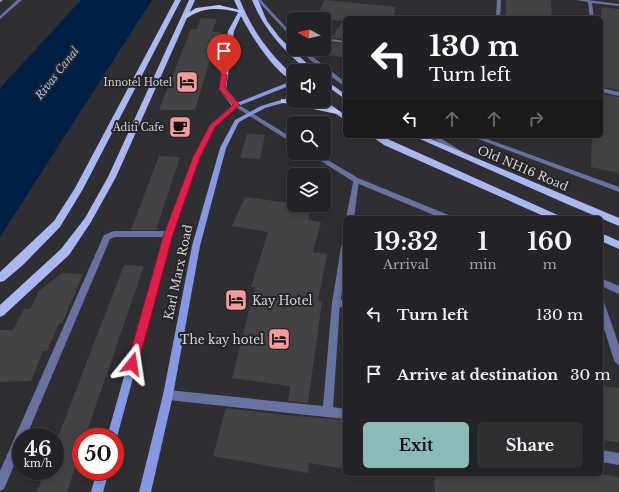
<!DOCTYPE html>
<html lang="en">
<head>
<meta charset="utf-8">
<style>
	body { margin:0; font-family:"Libre Baskerville",serif; background:#2f2f32; color:#f1f3f6; height:100vh; display:flex; flex-direction:column; font-size:15px; white-space:nowrap }
	* { box-sizing:border-box; margin:0 }
	p { font-size:13px; color:#a3a4a7 }
	.icon { flex:none; width:22px; height:22px; fill:none; stroke:currentColor; stroke-width:2; stroke-linecap:round; stroke-linejoin:round }
	.map { position:relative; flex:1; overflow:hidden }
	.sheet { position:absolute; left:343px; top:216px; width:260px; height:260px; display:flex; flex-direction:column; background:#232226; border-radius:6px; box-shadow:0 2px 6px #0003,0 0 0 1px #403f43 }
	.sheet>* { flex:none }
	.guide { position:absolute; left:343px; top:16px; width:260px; height:122px; border-radius:6px; box-shadow:0 2px 6px #0003,0 0 0 1px #403f43; background:#202124; color:#fff; overflow:hidden }
	.needle { width:26px; rotate:277deg }
	.buttons { position:absolute; left:287px; top:12px; display:grid; gap:8px }
	.buttons a { display:grid; place-items:center; width:44px; height:44px; border-radius:6px; background:#232226; box-shadow:0 2px 6px #0003,0 0 0 1px #403f43; font-size:20px }
	.speed { position:absolute; left:12px; top:428px; display:flex; gap:8px; font-size:20px; font-weight:700; text-align:center }
	.speed>* { display:grid; place-content:center; width:52px; height:52px; border-radius:50%; background:#232226; box-shadow:0 2px 6px #0003,0 0 0 1px #403f43; line-height:1 }
	.speed small { font-size:10px; font-weight:400 }
	.speed .limit { border:6px solid #d22; background:#fff; color:#111 }
	.pin { position:absolute; display:grid; place-items:center; width:34px; height:34px; color:#fff; margin:-41px -17px; border-radius:50% 50% 50% 0; rotate:-45deg; box-shadow:0 0 4px #0007 }
	.pin .icon { rotate:45deg }
	.me { position:absolute; width:44px; margin:-22px; rotate:15deg; stroke-linejoin:round; filter:drop-shadow(0 0 3px #0008) }
	.turn { display:flex; align-items:center; gap:14px; height:84px; padding:0 20px; font-size:18px }
	.turn .icon { width:52px; height:52px; stroke-width:2.5 }
	.turn b { display:block; font-size:28px; line-height:34px }
	.lanes { display:flex; align-items:center; height:38px; padding:0 20px; background:#0003; justify-content:center; gap:20px; direction:ltr }
	.lanes .off { opacity:.35 }
	.eta { display:flex; justify-content:space-evenly; align-items:center; height:68px; text-align:center }
	.eta b { font-size:24px; font-weight:700; line-height:28px }
	.primary-button { display:flex; gap:8px; margin-top:auto; padding:8px 20px }
	.primary-button a { flex:1; height:46px; border-radius:6px; background:#8bbbb9; color:#111; font-size:16px; font-weight:700; line-height:46px; text-align:center }
	.primary-button a+a { background:#2f2f32; color:#f1f3f6 }
	ul { padding:0; list-style:none }
	li { display:flex; align-items:center; gap:12px; height:60px; padding:0 20px }
	li div { flex:1 }
	li b { display:block; font-size:15px }
	li em { font-style:normal }
	.map>svg:first-child { display:block }
	.water { fill:#001f45 }
	.building { fill:#444245 }
	.lines { fill:none; stroke-linecap:round; stroke-linejoin:round }
	.service { fill:#6772a0; fill-rule:evenodd }
	.minor { fill:#6772a0; fill-rule:evenodd }
	.tertiary { fill:#6772a0; fill-rule:evenodd }
	.secondary { fill:#8698e1; fill-rule:evenodd }
	.primary { fill:#a9b8f1; fill-rule:evenodd }
	.trunk { fill:#bcc7ef; fill-rule:evenodd }
	.rail { stroke:#919093; stroke-width:2; stroke-dasharray:3.5 2; stroke-linecap:butt }
	.route { fill:#e11d48; stroke:#92132f }
	.labels { text-anchor:middle; dominant-baseline:central; stroke-width:4; stroke-linejoin:round; paint-order:stroke }
	.far-poi-label { font-size:10px; fill:#d5d5d7; stroke:#252428; text-anchor:end }
	.far-water-label { font-size:11px; font-style:italic; fill:#a1c6f6; stroke:#252428 }
	.street-label { font-size:12px; fill:#d5d5d7; stroke:#252428 }
	.poi-label { font-size:12px; fill:#d5d5d7; stroke:#252428; text-anchor:start }
</style>
</head>
<body>
<div class="map">
<svg width="619" height="492" viewBox="0 0 619 492">
	<rect width="100%" height="100%" fill="#2f2e32"/>
	<!-- water -->
	<path class="water" d="M81 0H152L0 237V88Z"/>
	<!-- building -->
	<g class="building">
		<path d="M325 0 395 7 394 18H345V39L331 38 343 21 315 18Z"/>
		<path d="M506 0H551L552 18H508L506 16Z"/>
		<path d="M601 7 619 9V90L601 87Z"/>
		<path d="M201 18 217 19 212 32H221L214 53 212 52 195 110H159L191 29H197Z"/>
		<path d="M328 42 345 44V58L320 53Z"/>
		<path d="M601 94 619 97V173L591 167 592 136H601Z"/>
		<path d="M247 134 265 135 260 159 240 158Z"/>
		<path d="M159 156 180 157 156 230H131Z"/>
		<path d="M245 197 312 206 308 220 321 222 313 252 327 254 318 301H322L308 403 288 401 290 386 232 378 255 287H251L268 232 232 226Z"/>
		<path d="M124 265 144 266 85 437H81V450L67 492H37L45 471H55V445Z"/>
		<path d="M62 273 83 274 62 323H59L47 351H43L31 381 0 382V330H13L24 309H30L39 291Z"/>
		<path d="M601 386 619 388V442L601 440Z"/>
		<path d="M226 408 285 415 345 420V469L309 463 308 473 213 456Z"/>
		<path d="M434 474H601L619 477V492H435Z"/>
	</g>
	<g class="lines">
		<!-- service -->
		<g class="service">
			<path d="M354 178H358L359 180 354 218H346Z"/>
			<path d="M345 244V273L340 303 333 407 345 409V419L168 400 164 399 163 395 164 391 168 390 323 406 332 303 341 247 342 245Z"/>
			<path d="M601 301 604 302 605 305 619 345V365L616 363 614 360 601 319Z"/>
			<path d="M601 450 619 453V465L601 462Z"/>
		</g>
		<!-- minor -->
		<g class="minor">
			<path d="M17 0H22L0 19V16Z"/>
			<path d="M497 0H501L500 18H496Z"/>
			<path d="M576 0H588L619 4V6L592 3 594 18H590L588 2Z"/>
			<path d="M114 231H168L172 234 168 237H115L110 239 26 437H21V449L4 489 0 491V471L103 237 104 235Z"/>
			<path d="M336 299 345 300V308L333 306 332 303 333 300Z"/>
		</g>
		<!-- tertiary -->
		<g class="tertiary">
			<path d="M257 0H261L294 36V40Z"/>
			<path d="M324 38 345 41V43L324 40Z"/>
			<path d="M301 49H306L313 57 345 82V87L309 59Z"/>
			<path d="M601 88 619 92V96L601 92Z"/>
			<path d="M236 103 294 139V144L234 106V104Z"/>
			<path d="M429 136H437L466 154 465 155H461Z"/>
			<path d="M470 136H479L619 187V192Z"/>
			<path d="M308 153H316L358 178 451 216 452 218H441L354 182Z"/>
			<path d="M601 278 619 286V294L601 286Z"/>
		</g>
		<!-- secondary -->
		<g class="secondary">
			<path d="M294 80V84L238 106 215 127 200 157 172 234 117 437 115 441V437H107L164 234 194 157 209 126 234 104Z"/>
			<path d="M329 84 331 85V87L324 90V86Z"/>
			<path d="M294 96V100L265 108 239 122 226 148 200 246 173 395 151 492H139L163 395 192 246 220 148 235 120 261 106Z"/>
			<path d="M97 471H109L103 492H91Z"/>
		</g>
		<!-- primary -->
		<g class="primary">
			<path d="M175 0H181L83 189 60 227 23 265 4 281 0 282V272L54 221 75 188Z"/>
			<path d="M189 0H195L116 177 91 222 69 255 4 315 0 317V305L61 249 85 218 108 177Z"/>
			<path d="M234 0H240C252 30 269 54 294 76V81C275 74 250 34 241 16L234 31 226 89 240 105 236 107H233L219 89 228 31 239 11Z"/>
			<path d="M252 0H258L267 21 280 38 315 71H308C284 51 264 30 252 0Z"/>
			<path d="M324 79 345 94V99L324 84Z"/>
			<path d="M324 100 345 115V120L317 101Z"/>
			<path d="M371 136H381L560 216 562 218H548L384 145Z"/>
			<path d="M413 136H424L619 218V226L567 204Z"/>
			<path d="M601 233 619 241V249L601 241Z"/>
		</g>
		<!-- trunk -->
		<g class="trunk">
			<path d="M219 5 244 11 241 13C221 8 205 6 187 18L182 17 196 8Z"/>
			<path d="M281 99 337 110 341 112 337 114 284 103H281Z"/>
		</g>
		<!-- rail -->
		<path class="rail" d="M0 1 2 0"/>
	</g>
	<!-- route -->
	<path class="route" d="M224 73 227 75 225 89 240 105 215 127 200 157 173 234 138 364 136 368 132 370 128 368 127 364 164 234 193 157 210 125 233 105 219 89 221 75Z"/>
	<!-- icons -->
	<defs>
		<g id="hotel-square" transform="scale(1.15)"><rect x="-9" y="-9" width="18" height="18" rx="4" fill="#f59b98" stroke="#252428"/><path d="M-6-4.5h1.5V1H6V5H4.5V3h-9V5H-6ZM-4 0a1.8 1.8 0 1 1 3.6 0ZM.5 0V-2.5h3Q6-2.5 6 0Z" fill="#111"/></g>
		<g id="cafe-square" transform="scale(1.15)"><rect x="-9" y="-9" width="18" height="18" rx="4" fill="#f59b98" stroke="#252428"/><path d="M-5.5-4.5H6V0H3Q3 3.5 0 3.5H-2.5Q-5.5 3.5-5.5 0ZM3-3.2v2h1.7v-2ZM-6 4.5H4V6H-6Z" fill="#111"/></g>
	</defs>
	<g fill-rule="evenodd">
		<use href="#hotel-square" x="187" y="82"/>
		<use href="#cafe-square" x="180" y="127"/>
		<use href="#hotel-square" x="236" y="300"/>
		<use href="#hotel-square" x="279" y="339"/>
	</g>
	<g class="labels">
		<!-- far-poi labels -->
		<g class="far-poi-label">
			<text x="172" y="82">Innotel Hotel</text>
			<text x="164" y="127">Aditi Cafe</text>
		</g>
		<!-- far-water labels -->
		<g class="far-water-label">
			<text transform="translate(57 73) rotate(-52)">Rivas Canal</text>
		</g>
		<!-- street labels -->
		<g class="street-label">
			<text transform="translate(523 168) rotate(23)">Old NH16 Road</text>
			<text transform="translate(178 272) rotate(-78)">Karl Marx Road</text>
		</g>
		<!-- poi labels -->
		<g class="poi-label">
			<text x="252" y="300">Kay Hotel</text>
			<text x="264" y="339" text-anchor="end">The kay hotel</text>
		</g>
	</g>
</svg>
<div class="buttons">
<a><svg class="needle" viewBox="-14 -14 28 28"><path d="M0-13l5 13h-10z" fill="#e53935"/><path d="M0 13l5-13h-10z" fill="#a3a4a7"/></svg></a>
<a><svg class="icon" aria-label="sound" viewBox="0 0 24 24"><path d="M4 9h4l5-4v14l-5-4H4zM17 9q2 3 0 6"/></svg></a>
<a><svg class="icon" aria-label="search" viewBox="0 0 24 24"><circle cx="10" cy="10" r="6"/><path d="M15 15l6 6"/></svg></a>
<a><svg class="icon" aria-label="layers" viewBox="0 0 24 24"><path d="M12 4l9 5-9 5-9-5zM3 14l9 5 9-5"/></svg></a>
</div>
<div class="speed"><div>46<small>km/h</small></div><div class="limit">50</div></div>
<div class="pin" style="left:224px;top:75px;background:#d93025"><svg class="icon" aria-label="arrive" viewBox="0 0 24 24"><path d="M6 21V4h12l-3 4 3 4H6"/></svg></div>
<svg class="me" style="left:132px;top:364px" viewBox="-20 -20 40 40"><path d="M0-17L14 15 0 8-14 15z" fill="#e11d48" stroke="#fff" stroke-width="4"/></svg>
<div class="guide">
<div class="turn"><svg class="icon" aria-label="left" viewBox="0 0 24 24"><path d="M17 20v-9H6M10 6l-5 5 5 5"/></svg><div><b>130 m</b>Turn left</div></div>
<div class="lanes"><svg class="icon" aria-label="left" viewBox="0 0 24 24"><path d="M17 20v-9H6M10 6l-5 5 5 5"/></svg><svg class="icon off" aria-label="ahead" viewBox="0 0 24 24"><path d="M12 20V5M6 11l6-6 6 6"/></svg><svg class="icon off" aria-label="ahead" viewBox="0 0 24 24"><path d="M12 20V5M6 11l6-6 6 6"/></svg><svg class="icon off" aria-label="right" viewBox="0 0 24 24"><path d="M7 20v-9h11M14 6l5 5-5 5"/></svg></div>
</div>
<section class="sheet">
<div class="eta">
<div><b>19:32</b><p>Arrival</p></div>
<div><b>1</b><p>min</p></div>
<div><b>160</b><p>m</p></div>
</div>
<ul>
<li><svg class="icon" aria-label="left" viewBox="0 0 24 24"><path d="M17 20v-9H6M10 6l-5 5 5 5"/></svg><div><b>Turn left</b></div><em>130 m</em></li>
<li><svg class="icon" aria-label="arrive" viewBox="0 0 24 24"><path d="M6 21V4h12l-3 4 3 4H6"/></svg><div><b>Arrive at destination</b></div><em>30 m</em></li>
</ul>
<div class="primary-button"><a>Exit</a><a>Share</a></div>
</section>
</div>
</body>
</html>
